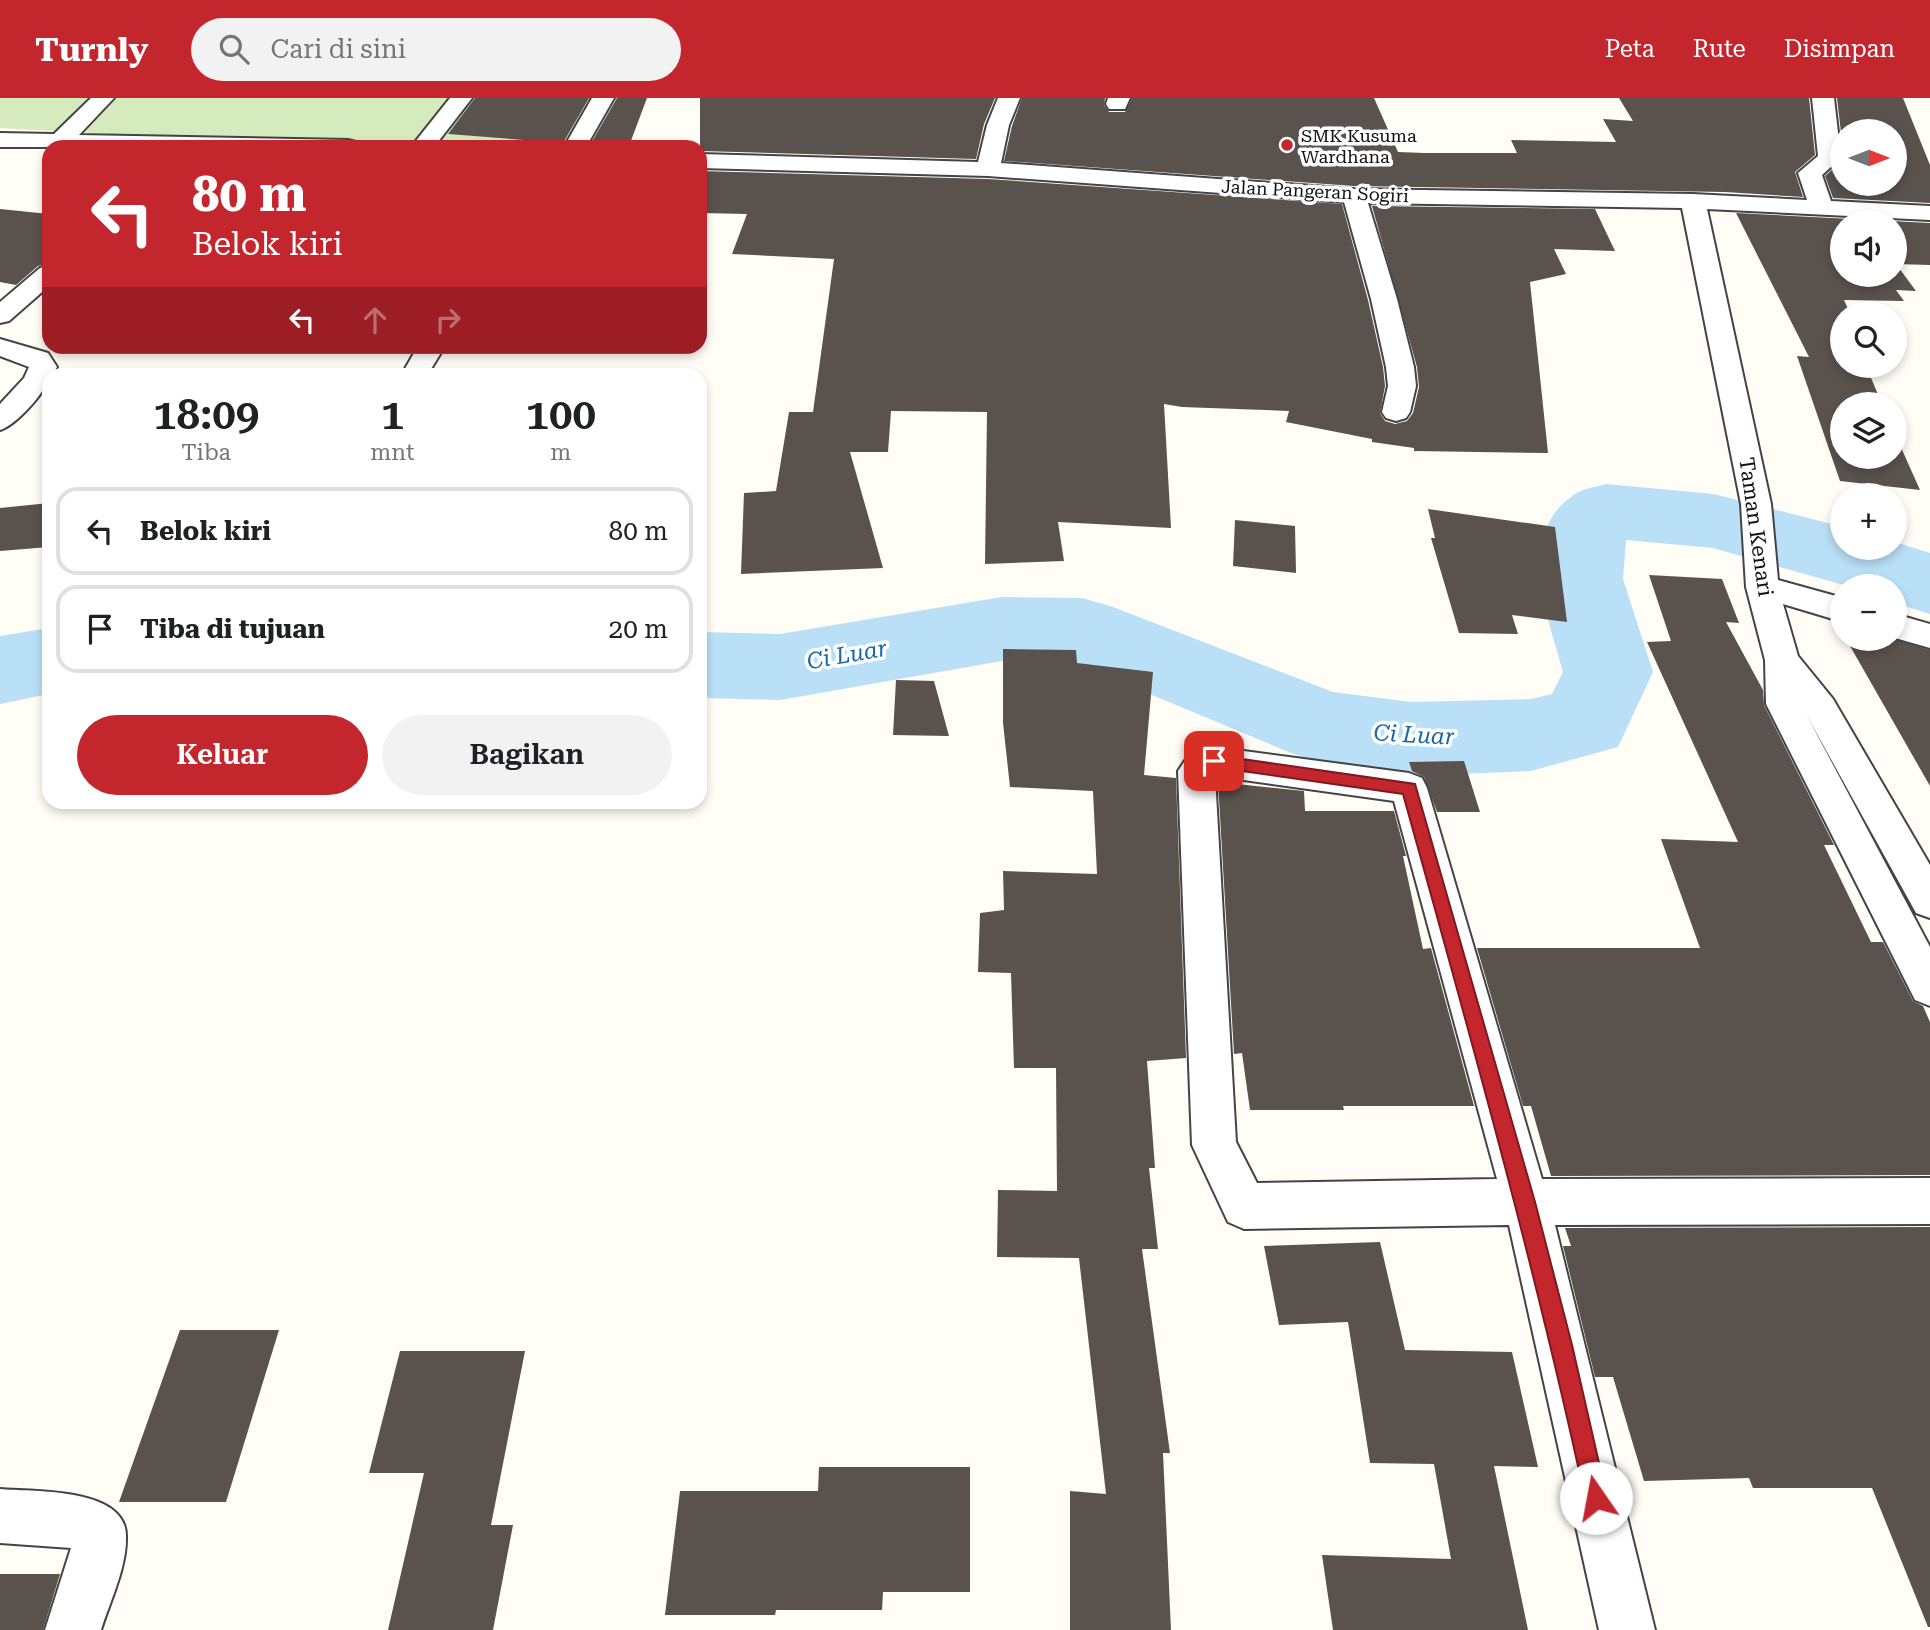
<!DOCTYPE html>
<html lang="id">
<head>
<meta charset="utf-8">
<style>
	body { margin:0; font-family:"Roboto Serif",serif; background:#f2f2f2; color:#202124; height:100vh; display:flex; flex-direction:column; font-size:26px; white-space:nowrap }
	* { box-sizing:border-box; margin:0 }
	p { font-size:23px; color:#757577 }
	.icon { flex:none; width:38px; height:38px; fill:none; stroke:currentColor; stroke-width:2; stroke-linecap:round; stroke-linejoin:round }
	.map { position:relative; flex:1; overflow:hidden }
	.panel { position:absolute; left:42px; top:270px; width:665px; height:441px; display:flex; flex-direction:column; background:#fff; border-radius:21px; box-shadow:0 4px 10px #0003 }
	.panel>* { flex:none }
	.hud { position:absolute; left:42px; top:42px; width:665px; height:214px; border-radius:21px; box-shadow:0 4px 10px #0003; background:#c4262e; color:#fff; overflow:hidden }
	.needle { width:46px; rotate:90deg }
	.controls { position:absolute; left:1830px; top:21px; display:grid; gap:14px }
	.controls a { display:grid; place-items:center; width:77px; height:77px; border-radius:50%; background:#fff; box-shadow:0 4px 10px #0003; font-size:35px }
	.pin { position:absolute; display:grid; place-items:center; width:60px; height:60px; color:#fff; margin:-30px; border-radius:14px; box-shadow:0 4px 10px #0006 }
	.me { position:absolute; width:77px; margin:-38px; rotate:348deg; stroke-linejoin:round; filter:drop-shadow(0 0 5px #0008) }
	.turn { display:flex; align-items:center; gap:24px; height:147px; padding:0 35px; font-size:32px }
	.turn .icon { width:91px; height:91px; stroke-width:2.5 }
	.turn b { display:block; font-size:49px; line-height:60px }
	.lanes { display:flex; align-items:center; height:66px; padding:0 35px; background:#0003; justify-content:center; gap:35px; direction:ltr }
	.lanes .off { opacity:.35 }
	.eta { display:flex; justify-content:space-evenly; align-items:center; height:119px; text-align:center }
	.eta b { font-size:42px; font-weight:600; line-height:49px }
	.primary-button { display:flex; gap:14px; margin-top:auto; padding:14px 35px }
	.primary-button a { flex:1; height:80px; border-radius:42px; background:#c4262e; color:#fff; font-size:28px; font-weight:600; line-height:80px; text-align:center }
	.primary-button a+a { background:#f2f2f2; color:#202124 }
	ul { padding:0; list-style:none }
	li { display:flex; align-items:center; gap:21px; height:88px; margin:0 14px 10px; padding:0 21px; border:4px solid #e0e0e0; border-radius:21px }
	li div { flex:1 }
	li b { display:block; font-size:26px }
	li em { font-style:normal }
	header { display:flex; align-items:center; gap:42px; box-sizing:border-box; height:98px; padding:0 35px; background:#c4262e; color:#fff }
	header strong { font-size:33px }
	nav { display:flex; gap:38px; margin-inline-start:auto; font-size:24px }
	.search { width:490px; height:63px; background:#f2f2f2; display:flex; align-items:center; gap:18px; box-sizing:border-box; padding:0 24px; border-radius:38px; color:#757577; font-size:26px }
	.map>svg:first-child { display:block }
	.green { fill:#d5ebbd }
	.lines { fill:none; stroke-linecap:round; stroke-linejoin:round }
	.river { fill:#b9e0f7; fill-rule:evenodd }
	.building { fill:#5a524d; fill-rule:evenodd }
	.minor-casing { stroke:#444; stroke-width:4 }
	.minor { fill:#fff; fill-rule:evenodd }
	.route { fill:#c4262e; stroke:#7f191e; stroke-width:2 }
	.poi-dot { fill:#c4262e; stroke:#fff; stroke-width:2.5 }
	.labels { text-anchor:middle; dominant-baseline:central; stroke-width:7; stroke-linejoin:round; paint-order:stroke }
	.far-poi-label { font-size:18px; fill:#111; stroke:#fff; text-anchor:start }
	.far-street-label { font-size:18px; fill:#111; stroke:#fff }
	.street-label { font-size:21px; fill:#111; stroke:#fff }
	.water-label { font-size:23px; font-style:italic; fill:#1768a6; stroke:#fff }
</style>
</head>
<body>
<header>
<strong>Turnly</strong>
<div class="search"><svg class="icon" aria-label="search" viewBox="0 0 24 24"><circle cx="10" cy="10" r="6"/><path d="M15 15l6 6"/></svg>Cari di sini</div>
<nav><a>Peta</a><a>Rute</a><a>Disimpan</a></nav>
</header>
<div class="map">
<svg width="1930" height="1532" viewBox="0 0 1930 1532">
	<rect width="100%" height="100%" fill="#fffdf5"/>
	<!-- green -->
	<path class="green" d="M0 0H595L563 49H346L0 30Z"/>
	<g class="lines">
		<!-- river -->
		<g class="river">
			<path d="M1606 386 1714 396 1843 429V450H1895V444L1930 455V516L1895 505V488H1847L1713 450 1626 442 1623 481 1653 574 1618 649 1531 673 1411 678 1324 665 1291 655 1073 564 1002 563 780 602 700 600V534L780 536 1002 499 1082 500 1113 509 1333 594 1411 604 1531 601 1552 596 1563 574C1548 518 1514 436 1575 396 1584 390 1596 389 1606 386Z"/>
			<path d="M49 530V596L0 606V538Z"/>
		</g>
	</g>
	<!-- building -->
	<g class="building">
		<path d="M475 0H589L563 45 448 36Z"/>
		<path d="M617 0H647L629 48 590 47Z"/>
		<path d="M700 0H995L984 26 976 61 700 53Z"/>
		<path d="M1022 0H1105L1104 7 1109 14H1125L1132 0H1374L1398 54 1424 55H1517L1511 42 1616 44 1603 21 1633 23 1619 0H1809L1815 57 1795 74 1803 99 1725 94 1354 88 1004 63 1012 28Z"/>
		<path d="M1837 0H1903L1930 67V105L1833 100 1825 78 1843 62V86H1895V33H1843V52Z"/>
		<path d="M700 73 988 81 1342 106 1368 202 1383 269 1385 288 1380 315 1385 323 1395 326 1407 323 1413 315 1419 289 1417 269 1372 108 1595 111 1615 153 1554 151 1566 176 1530 184 1548 355 1414 353V350L1372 344V341L1286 324 1289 313 1182 309 1164 306 1171 430 1058 424 1064 463 985 466 987 314 891 313 888 354H850L883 470 741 476 744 395 776 393 789 314H813L834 161 732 156 747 116 700 115Z"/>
		<path d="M0 111 49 116V165L38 168 16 187 0 184Z"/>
		<path d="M1736 115 1930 125V167L1896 166 1916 193 1896 192 1904 203 1844 202 1850 215H1843V268H1866L1882 306H1843V359H1895V336L1920 392 1840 383 1797 258 1809 259ZM1843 124H1895V177H1843Z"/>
		<path d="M49 405V449L0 453V410Z"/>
		<path d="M1428 411 1555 429 1567 524 1512 517 1518 536 1459 535 1431 440H1435Z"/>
		<path d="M1235 422 1295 428 1296 475 1233 468Z"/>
		<path d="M1649 477 1722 481 1739 525 1726 524 1763 592 1764 607 1834 747H1824L1871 844H1883L1913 903 1923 908 1930 924V1077L1551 1078 1531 1008H1523L1477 850H1700L1661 741 1738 744 1647 544 1671 543Z"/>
		<path d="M1846 541H1893L1930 552V688Z"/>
		<path d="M1003 551 1076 552 1077 565 1153 574 1144 677 1176 680 1186 960 1147 963 1155 1070H1149L1158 1151H1142L1170 1355H1163L1171 1532H1070V1393L1106 1396 1079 1160 997 1159 998 1092 1057 1093 1056 970H1014L1011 875 978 874 980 815 1004 812 1003 773 1097 776 1093 693 1010 689 1003 625Z"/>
		<path d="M896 582 934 583 949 638 893 637Z"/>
		<path d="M1464 663 1480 714H1437L1424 679 1412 673 1409 664Z"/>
		<path d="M1218 684 1304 693 1305 713H1394L1406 758H1403L1423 851 1431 850 1474 1008H1343L1344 1012H1250L1242 955 1234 956Z"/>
		<path d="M1930 1129V1529H1928L1872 1390H1753L1749 1380 1644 1383 1613 1279H1595L1563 1148H1571L1565 1130Z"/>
		<path d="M1380 1144 1405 1252 1512 1254 1538 1369 1494 1368 1528 1532H1333L1322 1457 1451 1461 1434 1366 1370 1365 1348 1224 1279 1227 1264 1148Z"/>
		<path d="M180 1232H279L226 1404H119Z"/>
		<path d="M400 1253H525L491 1427H513L493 1532H388L424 1375H369Z"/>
		<path d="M819 1369H970V1494H883L882 1512H776L775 1517H665L680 1393H818Z"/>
		<path d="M0 1476H60L43 1532H0Z"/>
	</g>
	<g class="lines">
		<!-- minor casing -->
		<g class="minor-casing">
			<g id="minor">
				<path d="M91 0H114L79 37 348 42 356 44 359 49H0V35L54 36Z"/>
				<path d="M450 0H472L434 49H411Z"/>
				<path d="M592 0H614L586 49H564Z"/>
				<path d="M998 0H1020L1009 27 1001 65 1354 91 1693 96 1807 102 1798 75 1818 58 1812 0H1834L1841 60 1822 77 1831 103 1930 108V122L1707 111 1771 406 1778 482 1843 500V524L1783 506 1798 558 1833 601 1930 767V820L1916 815 1806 616 1930 849V908L1915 902 1766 606 1765 562 1746 489 1741 406 1682 110 1368 105 1397 201 1414 269 1416 288 1410 314 1406 320 1396 323 1386 320 1382 314 1388 288 1386 269 1371 201 1344 104 988 78 700 70V56L978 64 987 27Z"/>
				<path d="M1108 0H1130L1125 11H1109L1106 6Z"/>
				<path d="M49 167V188L9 223 0 225V204L40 170Z"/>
				<path d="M0 241 48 255 57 269 53 276H49C49 292 15 328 0 332V306L24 280 29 269 0 258Z"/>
				<path d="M418 248H445L428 276H402Z"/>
				<path d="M1895 516 1930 526V550L1895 540Z"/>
				<path d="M1207 650H1221L1409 675 1422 680 1427 690 1542 1081 1930 1080V1126L1555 1127 1655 1532H1599L1509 1127 1244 1131 1228 1124 1192 1047 1178 673 1188 658ZM1215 678 1394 703 1497 1081 1257 1085 1236 1044Z"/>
				<path d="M0 1391C33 1394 126 1389 126 1438 127 1469 110 1503 101 1532H45L71 1450 0 1445Z"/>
			</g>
		</g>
		<!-- minor -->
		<use href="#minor" class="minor"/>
	</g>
	<!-- route -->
	<path class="route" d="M1214 657 1415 686 1535 1104 1572 1247 1607 1400 1604 1408 1596 1411 1588 1408 1585 1400C1534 1163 1468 930 1403 696L1214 669 1206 663Z"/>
	<!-- markers -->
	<circle class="poi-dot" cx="1287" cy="47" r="7"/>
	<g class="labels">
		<!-- far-poi labels -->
		<g class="far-poi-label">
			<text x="1301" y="37">SMK Kusuma<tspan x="1301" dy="21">Wardhana</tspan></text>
		</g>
		<!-- far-street labels -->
		<g class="far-street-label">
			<text transform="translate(1315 93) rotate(3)">Jalan Pangeran Sogiri</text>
		</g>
		<!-- street labels -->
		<g class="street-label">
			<text transform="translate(1756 429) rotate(82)">Taman Kenari</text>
		</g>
		<!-- water labels -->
		<g class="water-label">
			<text transform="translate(847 557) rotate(-10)">Ci Luar</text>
			<text transform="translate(1414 637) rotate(3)">Ci Luar</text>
		</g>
	</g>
</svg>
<div class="controls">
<a><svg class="needle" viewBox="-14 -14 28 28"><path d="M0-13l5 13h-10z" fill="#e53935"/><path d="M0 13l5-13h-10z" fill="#757577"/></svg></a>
<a><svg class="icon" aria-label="sound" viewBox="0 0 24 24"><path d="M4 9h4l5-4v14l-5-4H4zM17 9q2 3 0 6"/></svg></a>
<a><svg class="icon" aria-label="search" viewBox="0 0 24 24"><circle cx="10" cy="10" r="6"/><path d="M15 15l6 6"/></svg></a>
<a><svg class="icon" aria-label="layers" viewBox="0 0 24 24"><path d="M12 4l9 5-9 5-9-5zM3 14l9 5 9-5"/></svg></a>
<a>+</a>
<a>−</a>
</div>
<div class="pin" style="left:1214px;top:663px;background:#d93025"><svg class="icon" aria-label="arrive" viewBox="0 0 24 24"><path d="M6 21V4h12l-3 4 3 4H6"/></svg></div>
<svg class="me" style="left:1596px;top:1400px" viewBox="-20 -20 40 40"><circle r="19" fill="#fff"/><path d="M0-13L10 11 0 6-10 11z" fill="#c4262e"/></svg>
<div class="hud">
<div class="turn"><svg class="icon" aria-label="left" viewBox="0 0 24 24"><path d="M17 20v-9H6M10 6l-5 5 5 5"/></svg><div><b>80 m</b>Belok kiri</div></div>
<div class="lanes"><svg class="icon" aria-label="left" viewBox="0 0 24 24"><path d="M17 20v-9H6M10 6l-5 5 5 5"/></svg><svg class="icon off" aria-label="ahead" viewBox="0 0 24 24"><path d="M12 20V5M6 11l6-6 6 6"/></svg><svg class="icon off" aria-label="right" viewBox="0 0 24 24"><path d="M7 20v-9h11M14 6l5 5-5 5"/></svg></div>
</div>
<section class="panel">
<div class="eta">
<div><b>18:09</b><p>Tiba</p></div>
<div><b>1</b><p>mnt</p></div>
<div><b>100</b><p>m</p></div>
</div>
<ul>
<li><svg class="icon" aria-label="left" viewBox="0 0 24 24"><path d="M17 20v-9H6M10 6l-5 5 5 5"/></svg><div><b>Belok kiri</b></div><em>80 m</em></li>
<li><svg class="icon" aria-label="arrive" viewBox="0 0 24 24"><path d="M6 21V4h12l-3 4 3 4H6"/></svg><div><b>Tiba di tujuan</b></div><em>20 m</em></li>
</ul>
<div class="primary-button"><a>Keluar</a><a>Bagikan</a></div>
</section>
</div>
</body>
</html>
